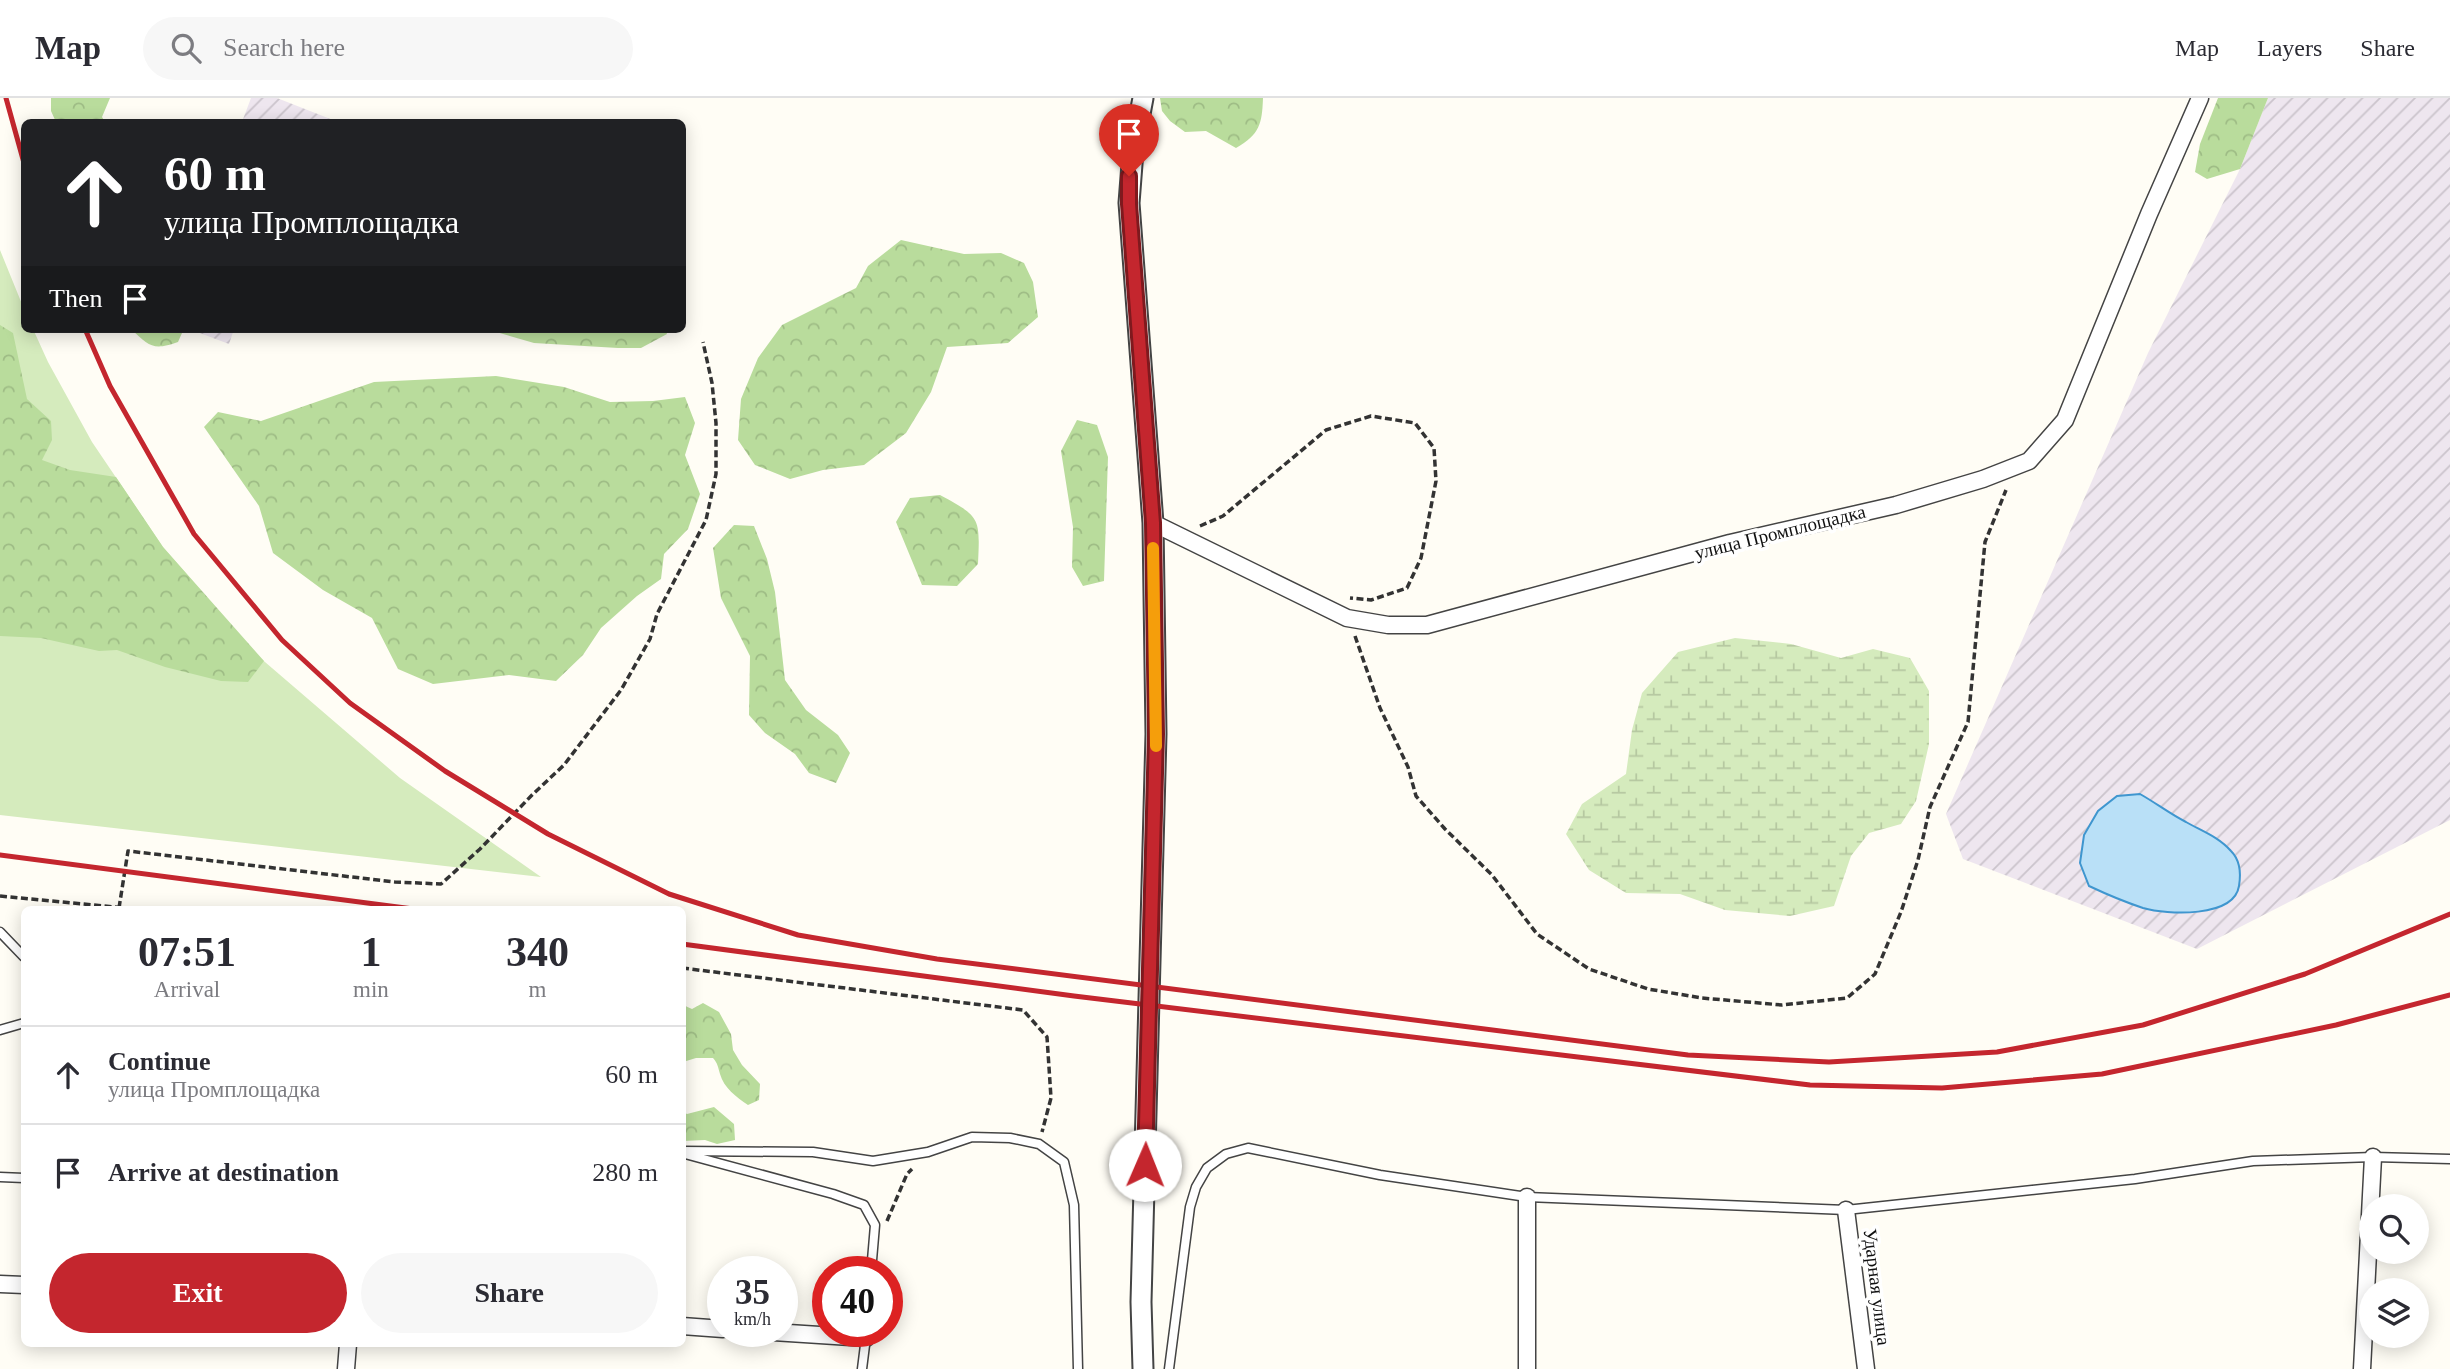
<!DOCTYPE html>
<html lang="en">
<head>
<meta charset="utf-8">
<style>
	body { margin:0; font-family:"Times New Roman",serif; background:#f7f7f7; color:#2b2b33; height:100vh; display:flex; flex-direction:column; font-size:26px; white-space:nowrap }
	* { box-sizing:border-box; margin:0 }
	p { font-size:23px; color:#7c7c81 }
	.icon { flex:none; width:38px; height:38px; fill:none; stroke:currentColor; stroke-width:2; stroke-linecap:round; stroke-linejoin:round }
	.map { position:relative; flex:1; overflow:hidden }
	.panel { position:absolute; left:21px; top:808px; width:665px; height:441px; display:flex; flex-direction:column; background:#fff; border-radius:10px; box-shadow:0 4px 18px #0003 }
	.panel>* { flex:none }
	.top-card { position:absolute; left:21px; top:21px; width:665px; height:214px; border-radius:10px; box-shadow:0 4px 18px #0003; background:#202124; color:#fff; overflow:hidden }
	.controls { position:absolute; left:2359px; top:1096px; display:grid; gap:14px }
	.controls a { display:grid; place-items:center; width:70px; height:70px; border-radius:50%; background:#fff; box-shadow:0 4px 18px #0003; font-size:35px }
	.speed { position:absolute; left:707px; top:1158px; display:flex; gap:14px; font-size:35px; font-weight:700; text-align:center }
	.speed>* { display:grid; place-content:center; width:91px; height:91px; border-radius:50%; background:#fff; box-shadow:0 4px 18px #0003; line-height:1 }
	.speed small { font-size:18px; font-weight:400 }
	.speed .limit { border:10px solid #d22; background:#fff; color:#111 }
	.pin { position:absolute; display:grid; place-items:center; width:60px; height:60px; color:#fff; margin:-72px -30px; border-radius:50% 50% 50% 0; rotate:-45deg; box-shadow:0 0 7px #0007 }
	.pin .icon { rotate:45deg }
	.me { position:absolute; width:77px; margin:-38px; rotate:1deg; stroke-linejoin:round; filter:drop-shadow(0 0 5px #0008) }
	.turn { display:flex; align-items:center; gap:24px; height:147px; padding:0 28px; font-size:32px }
	.turn .icon { width:91px; height:91px; stroke-width:2.5 }
	.turn b { display:block; font-size:49px; line-height:60px }
	.then { display:flex; align-items:center; height:66px; padding:0 28px; background:#0003; gap:14px; font-size:26px }
	.eta { display:flex; justify-content:space-evenly; align-items:center; height:119px; text-align:center }
	.eta b { font-size:42px; font-weight:700; line-height:49px }
	.cta { display:flex; gap:14px; margin-top:auto; padding:14px 28px }
	.cta a { flex:1; height:80px; border-radius:42px; background:#c4262e; color:#fff; font-size:28px; font-weight:700; line-height:80px; text-align:center }
	.cta a+a { background:#f7f7f7; color:#2b2b33 }
	ul { padding:0; list-style:none }
	li { display:flex; align-items:center; gap:21px; height:98px; padding:0 28px; border-top:2px solid #e1e1e2 }
	li div { flex:1 }
	li b { display:block; font-size:26px }
	li em { font-style:normal }
	header { display:flex; align-items:center; gap:42px; box-sizing:border-box; height:98px; padding:0 35px; background:#fff; border-bottom:2px solid #e1e1e2 }
	header strong { font-size:33px }
	nav { display:flex; gap:38px; margin-inline-start:auto; font-size:24px }
	.search { width:490px; height:63px; background:#f7f7f7; display:flex; align-items:center; gap:18px; box-sizing:border-box; padding:0 24px; border-radius:38px; color:#7c7c81; font-size:26px }
	.map>svg:first-child { display:block }
	.industrial { fill:url(#industrial-furrows) }
	.grass { fill:#d5ebbd }
	.forest { fill:url(#forest-crowns) }
	.wetland { fill:url(#wetland-marsh) }
	.water { fill:#b9e0f7; stroke:#3f96cf; stroke-width:2 }
	.lines { fill:none; stroke-linecap:round; stroke-linejoin:round }
	.service-casing { stroke:#444; stroke-width:11 }
	.minor-casing { stroke:#444; stroke-width:19 }
	.tertiary-casing { stroke:#444; stroke-width:23 }
	.path { stroke:#333; stroke-width:3.5; stroke-dasharray:7 3.5; stroke-linecap:butt }
	.service { stroke:#fff; stroke-width:8 }
	.minor { stroke:#fff; stroke-width:16 }
	.tertiary { stroke:#fff; stroke-width:19 }
	.rail { stroke:#c4262e; stroke-width:5 }
	.route-casing { stroke:#7f191e; stroke-width:18 }
	.route { stroke:#c4262e; stroke-width:12 }
	.slow { stroke:#f59e0b; stroke-width:12 }
	.labels { text-anchor:middle; dominant-baseline:central; stroke-width:7; stroke-linejoin:round; paint-order:stroke }
	.street-label { font-size:19px; fill:#111; stroke:#fff }
</style>
</head>
<body>
<header>
<strong>Map</strong>
<div class="search"><svg class="icon" aria-label="search" viewBox="0 0 24 24"><circle cx="10" cy="10" r="6"/><path d="M15 15l6 6"/></svg>Search here</div>
<nav><a>Map</a><a>Layers</a><a>Share</a></nav>
</header>
<div class="map">
<svg width="2450" height="1271" viewBox="0 0 2450 1271">
	<defs>
		<pattern id="industrial-furrows" width="10" height="10" patternUnits="userSpaceOnUse" patternTransform="scale(1.75)"><rect width="10" height="10" fill="#eee6ef"/><path d="M-1 1l2-2M0 10L10 0M9 11l2-2" fill="none" stroke="#cbc4cc"/></pattern>
		<pattern id="forest-crowns" width="20" height="18" patternUnits="userSpaceOnUse" patternTransform="scale(1.75)"><rect width="20" height="18" fill="#b9dc9c"/><path d="M2 6a3 3 0 1 1 6 0M12 15a3 3 0 1 1 6 0" fill="none" stroke="#9ebc85"/></pattern>
		<pattern id="wetland-marsh" width="20" height="14" patternUnits="userSpaceOnUse" patternTransform="scale(1.75)"><rect width="20" height="14" fill="#d5ebbd"/><path d="M1 5h8M5 5V1M11 12h8M15 12V8" fill="none" stroke="#b6c8a1"/></pattern>
	</defs>
	<rect width="100%" height="100%" fill="#fffdf5"/>
	<!-- industrial -->
	<g class="industrial">
		<path d="M251 0H277L338 24H242Z"/>
		<path d="M2268 0H2450V722L2197 851 1963 761 1946 716 2148 255 2240 71Z"/>
		<path d="M189 231H234L229 246Z"/>
	</g>
	<!-- grass -->
	<path class="grass" d="M0 152 24 211V231H33L48 264 92 344 163 449 258 558 400 680 541 779 0 717Z"/>
	<!-- forest -->
	<g class="forest">
		<path d="M51 0H110L102 19 105 24H56L51 13Z"/>
		<path d="M1160 0H1263C1262 26 1260 36 1236 50L1206 33 1185 34 1170 23 1162 13Z"/>
		<path d="M2218 0H2268L2240 71 2207 81 2195 74 2200 46Z"/>
		<path d="M901 142 964 156 1001 155 1024 165 1033 184 1038 219 1008 245 947 249 931 294 906 335 864 367 823 372 790 381 755 367 738 342 741 301 758 260 782 227 856 190 868 168Z"/>
		<path d="M0 227 13 235 27 301 51 323 52 342 42 362 70 372 116 379 163 449 264 563 248 584 221 583 165 569 117 552 99 553 41 540 0 538Z"/>
		<path d="M131 231H180L182 235 178 244C153 253 149 248 131 231Z"/>
		<path d="M486 231H665L667 236 641 250H618L534 245Z"/>
		<path d="M496 278 564 289 610 304 653 303 685 299 695 325 685 357 700 396 688 431 664 456 661 481 637 498 601 530 583 557 556 583 509 577 433 586 398 571 372 520 323 492 273 455 259 408 204 329 218 314 261 323 374 284Z"/>
		<path d="M1077 322 1097 327 1108 359 1104 483 1083 488 1072 469 1073 429 1061 353Z"/>
		<path d="M940 397C981 419 980 420 978 466L957 488 922 487 896 424 910 400Z"/>
		<path d="M734 427 754 428 767 461 775 494 785 582 806 612 838 637 850 655 836 685 809 675 795 656 765 635 749 617 750 558 721 500 713 450Z"/>
		<path d="M703 905 719 914 731 936 733 952 742 967 760 986 759 1002 748 1007C736 999 724 990 720 976 718 969 718 966 713 960H696L683 964V907L692 911Z"/>
		<path d="M714 1009 734 1026 735 1042 717 1046 705 1042 683 1043V1014L687 1016Z"/>
	</g>
	<!-- wetland -->
	<path class="wetland" d="M1735 540 1791 546 1841 560 1873 551 1910 560 1929 593V646L1916 703 1901 726 1869 735 1851 758 1834 808 1790 818 1725 812 1680 796 1626 795 1589 772 1566 736 1582 706 1626 676 1632 632 1642 595 1678 554Z"/>
	<!-- water -->
	<path class="water" d="M2140 696C2156 705 2170 716 2186 724 2202 733 2219 739 2231 753 2240 762 2241 776 2239 788 2234 820 2167 817 2143 810 2125 804 2106 796 2089 788L2080 765 2084 737 2098 713 2117 698Z"/>
	<g class="lines">
		<!-- service casing -->
		<g class="service-casing">
			<g id="service">
				<path d="M0 834 24 859"/>
				<path d="M0 932 24 925"/>
				<path d="M682 1053 813 1054 873 1063 928 1054 972 1039 1010 1040 1039 1046 1064 1064 1074 1107 1078 1271"/>
				<path d="M685 1056 833 1096 864 1107 875 1127 871 1174"/>
				<path d="M0 1079 24 1080"/>
				<path d="M862 1271 866 1239"/>
				<path d="M1169 1271 1190 1109 1196 1089 1207 1070 1226 1056 1248 1050 1380 1077 1527 1099 1846 1112 2135 1081 2253 1063 2373 1059 2450 1061"/>
			</g>
		</g>
		<!-- minor casing -->
		<g class="minor-casing">
			<g id="minor">
				<path d="M1153 425 1347 520 1388 527H1427L1730 445 1896 407 1983 381 2029 363 2065 322 2149 116 2200 0"/>
				<path d="M1846 1112 1866 1271"/>
				<path d="M0 1186 24 1187"/>
				<path d="M682 1228 723 1231"/>
				<path d="M773 1234 866 1240"/>
				<path d="M346 1271 348 1246"/>
				<path d="M1527 1271V1099"/>
				<path d="M2362 1271 2373 1059"/>
			</g>
		</g>
		<!-- tertiary casing -->
		<g class="tertiary-casing">
			<path id="tertiary" d="M1143 0 1133 53 1129 105 1153 425 1156 636 1141 1204 1143 1271"/>
		</g>
		<!-- path -->
		<g class="path">
			<path d="M1200 428 1223 418 1326 332 1371 318 1415 325 1434 350 1436 383 1421 460 1407 490 1371 502 1350 500"/>
			<path d="M1355 538 1380 610 1408 669 1416 698 1445 731 1492 777 1537 836 1589 871 1648 891 1702 900 1782 907 1847 900 1875 876 1901 814 1918 762 1930 709 1968 624 1985 444 2006 392"/>
			<path d="M0 798 145 812"/>
			<path d="M119 810 128 753 395 784 441 786 480 751 532 697 564 667 621 592 650 541 657 516 706 422 716 376V325L712 285 703 244"/>
			<path d="M682 870 1023 912 1047 939 1051 1000 1042 1034"/>
			<path d="M887 1123 907 1076 912 1071"/>
		</g>
		<!-- service -->
		<use href="#service" class="service"/>
		<!-- minor -->
		<use href="#minor" class="minor"/>
		<!-- tertiary -->
		<use href="#tertiary" class="tertiary"/>
		<!-- rail -->
		<g class="rail">
			<path d="M6 0 24 65"/>
			<path d="M85 231 110 288 194 436 282 542 350 605 445 673 548 736 669 796 798 837 937 861 1688 957 1829 964 1997 954 2143 927 2305 876 2450 816"/>
			<path d="M0 757 421 812"/>
			<path d="M682 846 1074 898 1810 987 1942 990 2102 976 2336 927 2450 897"/>
		</g>
	</g>
	<g class="lines">
		<!-- route casing -->
		<g class="route-casing">
			<path id="route" d="M1129 78V106L1153 425 1156 636 1145 1067"/>
		</g>
		<!-- route -->
		<use href="#route" class="route"/>
		<!-- slow -->
		<path class="slow" d="M1153 450 1156 648"/>
	</g>
	<g class="labels">
		<!-- street labels -->
		<g class="street-label">
			<text transform="translate(1780 434) rotate(-14)">улица Промплощадка</text>
			<text transform="translate(1877 1189) rotate(83)">Ударная улица</text>
		</g>
	</g>
</svg>
<div class="controls">
<a><svg class="icon" aria-label="search" viewBox="0 0 24 24"><circle cx="10" cy="10" r="6"/><path d="M15 15l6 6"/></svg></a>
<a><svg class="icon" aria-label="layers" viewBox="0 0 24 24"><path d="M12 4l9 5-9 5-9-5zM3 14l9 5 9-5"/></svg></a>
</div>
<div class="speed"><div>35<small>km/h</small></div><div class="limit">40</div></div>
<div class="pin" style="left:1129px;top:78px;background:#d93025"><svg class="icon" aria-label="arrive" viewBox="0 0 24 24"><path d="M6 21V4h12l-3 4 3 4H6"/></svg></div>
<svg class="me" style="left:1145px;top:1067px" viewBox="-20 -20 40 40"><circle r="19" fill="#fff"/><path d="M0-13L10 11 0 6-10 11z" fill="#c4262e"/></svg>
<div class="top-card">
<div class="turn"><svg class="icon" aria-label="ahead" viewBox="0 0 24 24"><path d="M12 20V5M6 11l6-6 6 6"/></svg><div><b>60 m</b>улица Промплощадка</div></div>
<div class="then">Then<svg class="icon" aria-label="arrive" viewBox="0 0 24 24"><path d="M6 21V4h12l-3 4 3 4H6"/></svg></div>
</div>
<section class="panel">
<div class="eta">
<div><b>07:51</b><p>Arrival</p></div>
<div><b>1</b><p>min</p></div>
<div><b>340</b><p>m</p></div>
</div>
<ul>
<li><svg class="icon" aria-label="ahead" viewBox="0 0 24 24"><path d="M12 20V5M6 11l6-6 6 6"/></svg><div><b>Continue</b><p>улица Промплощадка</p></div><em>60 m</em></li>
<li><svg class="icon" aria-label="arrive" viewBox="0 0 24 24"><path d="M6 21V4h12l-3 4 3 4H6"/></svg><div><b>Arrive at destination</b></div><em>280 m</em></li>
</ul>
<div class="cta"><a>Exit</a><a>Share</a></div>
</section>
</div>
</body>
</html>
